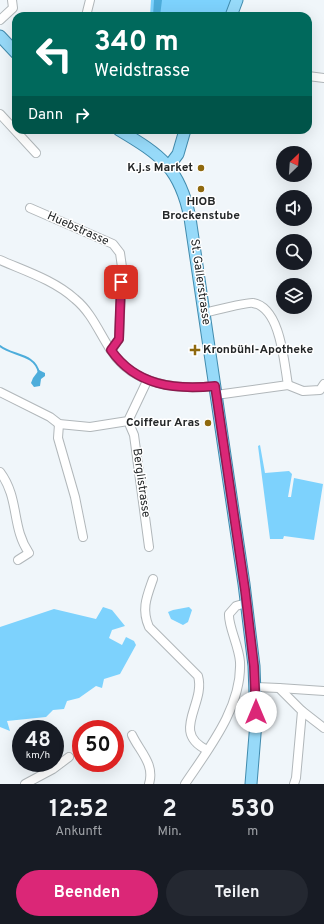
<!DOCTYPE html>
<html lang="de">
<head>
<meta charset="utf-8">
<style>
	body { margin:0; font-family:Overpass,sans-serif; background:#242831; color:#f1f3f6; height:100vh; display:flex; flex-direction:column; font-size:15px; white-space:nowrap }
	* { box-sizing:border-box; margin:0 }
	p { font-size:13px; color:#9ea1a6 }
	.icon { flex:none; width:22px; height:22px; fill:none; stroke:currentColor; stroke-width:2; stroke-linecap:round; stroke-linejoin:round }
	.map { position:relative; height:784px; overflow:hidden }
	.panel { display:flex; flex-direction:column; background:#171b24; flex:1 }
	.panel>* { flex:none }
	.top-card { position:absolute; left:12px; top:12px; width:300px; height:122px; border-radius:12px; box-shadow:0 4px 16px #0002; background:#00695c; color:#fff; overflow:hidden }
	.needle { width:26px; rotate:25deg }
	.buttons { position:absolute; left:276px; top:146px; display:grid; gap:8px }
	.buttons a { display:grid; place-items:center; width:36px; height:36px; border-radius:50%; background:#171b24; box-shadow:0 4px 16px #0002; font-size:20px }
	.speed { position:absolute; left:12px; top:720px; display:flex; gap:8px; font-size:20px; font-weight:700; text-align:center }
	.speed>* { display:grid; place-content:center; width:52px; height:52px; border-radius:50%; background:#171b24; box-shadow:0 4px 16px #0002; line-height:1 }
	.speed small { font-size:10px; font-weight:400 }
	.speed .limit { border:6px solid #d22; background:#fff; color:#111 }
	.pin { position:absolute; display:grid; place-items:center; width:34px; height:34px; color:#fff; margin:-17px; border-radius:8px; box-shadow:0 2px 6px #0006 }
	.me { position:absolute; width:44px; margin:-22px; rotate:0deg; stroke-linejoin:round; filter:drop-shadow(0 0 3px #0008) }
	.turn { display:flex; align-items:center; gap:14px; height:84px; padding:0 16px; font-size:18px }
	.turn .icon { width:52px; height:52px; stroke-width:2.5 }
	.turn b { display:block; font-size:28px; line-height:34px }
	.then { display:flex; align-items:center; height:38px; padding:0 16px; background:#0003; gap:8px; font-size:15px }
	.eta { display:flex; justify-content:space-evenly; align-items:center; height:68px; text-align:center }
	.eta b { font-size:24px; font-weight:700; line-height:28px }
	.action { display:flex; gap:8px; margin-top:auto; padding:8px 16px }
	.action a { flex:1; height:46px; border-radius:24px; background:#db2777; color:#fff; font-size:16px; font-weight:700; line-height:46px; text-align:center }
	.action a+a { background:#242831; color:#f1f3f6 }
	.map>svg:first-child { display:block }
	.green { fill:#7dd2fd }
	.water { fill:#4daddb }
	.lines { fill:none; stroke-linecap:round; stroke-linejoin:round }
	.stream { stroke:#4daddb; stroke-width:2 }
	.minor-casing { stroke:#b1b7ba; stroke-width:10 }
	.major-casing { stroke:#418bad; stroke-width:13 }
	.minor { stroke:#fff; stroke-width:8 }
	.major { stroke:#97daf9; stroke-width:11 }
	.route-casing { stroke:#8e194d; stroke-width:10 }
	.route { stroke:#db2777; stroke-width:7 }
	.poi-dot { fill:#8f690e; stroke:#fff; stroke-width:1.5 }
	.labels { text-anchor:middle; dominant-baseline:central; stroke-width:3; stroke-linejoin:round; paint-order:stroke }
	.poi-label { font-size:12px; font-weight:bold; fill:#242728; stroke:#fff; text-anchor:end }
	.street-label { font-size:12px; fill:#242728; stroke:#fff }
</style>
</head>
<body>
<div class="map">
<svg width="324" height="784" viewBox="0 0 324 784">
	<rect width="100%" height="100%" fill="#f0f6fa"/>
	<!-- green -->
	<g class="green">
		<path d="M151 0H232L226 16H150Z"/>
		<path d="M260 445 265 473 289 471 292 474 288 497H291L294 478 323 484 314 540 284 536 283 539H270L258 446Z"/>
		<path d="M103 607 112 610 125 626 112 630 109 638 122 645 126 637 134 641 136 645 120 674 104 679 102 688 96 686 79 698 67 701 64 709 53 710 46 717 7 721 10 731 0 727V627L54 609 96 619Z"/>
		<path d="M189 607 192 610 188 622 183 625 171 619 168 612 173 610Z"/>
	</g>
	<!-- water -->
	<g class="water">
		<path d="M154 0H162L160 16H153Z"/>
		<path d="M39 370 45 373V376L41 379 40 386 34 387 31 383 33 378Z"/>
	</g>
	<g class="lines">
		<!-- stream -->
		<path class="stream" d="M0 346C12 356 35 353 39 373"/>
		<!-- minor casing -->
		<g class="minor-casing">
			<g id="minor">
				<path d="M86 16 90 0"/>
				<path d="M0 20 13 8 12 0"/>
				<path d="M308 76 324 78"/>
				<path d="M0 114 36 153"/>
				<path d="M30 208 113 244 120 253 122 267 119 339 111 350"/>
				<path d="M0 260C25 271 54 280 75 299 91 312 99 332 110 349 132 385 176 390 215 386"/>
				<path d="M204 313C212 311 249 302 253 303 281 308 284 363 288 385"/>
				<path d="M0 392 50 417 59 424 90 427 128 421 147 381"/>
				<path d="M216 395 288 385 303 391 320 390 324 384"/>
				<path d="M128 421 134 435 149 547"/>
				<path d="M59 424 58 438 75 497 83 537"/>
				<path d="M0 472C20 499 11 527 29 553L18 560"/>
				<path d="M153 579C147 596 141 609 149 627L198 676C206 704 170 732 207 750"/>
				<path d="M256 687 279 688 302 711 296 778 294 784"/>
				<path d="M279 688 324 691"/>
				<path d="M302 711 324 728"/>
				<path d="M132 735C140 752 155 764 149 784"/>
				<path d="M25 784 53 769 69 757"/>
				<path d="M185 784C209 748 242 707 240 662 239 646 228 626 229 614L236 606 246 603"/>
			</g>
		</g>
		<!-- major casing -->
		<g class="major-casing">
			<g id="major">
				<path d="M231 16 237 0"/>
				<path d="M0 36 16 53"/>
				<path d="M119 130C161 155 180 168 190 218L244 584 254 666 256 722 251 784"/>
				<path d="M169 166 178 154 185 130"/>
			</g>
		</g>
		<!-- minor -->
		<use href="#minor" class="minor"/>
		<!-- major -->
		<use href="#major" class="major"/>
	</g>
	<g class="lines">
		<!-- route casing -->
		<g class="route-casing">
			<path id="route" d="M121 282 119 339 111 350C136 386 175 390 215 386L245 590 254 666 256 712"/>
		</g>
		<!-- route -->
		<use href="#route" class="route"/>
	</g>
	<!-- markers -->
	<g class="poi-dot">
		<circle cx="201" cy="168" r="4"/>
		<circle cx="201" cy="189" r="4"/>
		<path d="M193 344h4v4h4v4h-4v4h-4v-4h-4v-4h4z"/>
		<circle cx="208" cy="423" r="4"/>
	</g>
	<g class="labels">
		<!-- poi labels -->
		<g class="poi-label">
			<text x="193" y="168">K.j.s Market</text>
			<text x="201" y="202" text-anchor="middle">HIOB<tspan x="201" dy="14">Brockenstube</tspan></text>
			<text x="203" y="350" text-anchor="start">Kronbühl-Apotheke</text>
			<text x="200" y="423">Coiffeur Aras</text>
		</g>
		<!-- street labels -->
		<g class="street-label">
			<text transform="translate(78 229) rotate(24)">Huebstrasse</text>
			<text transform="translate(200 282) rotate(82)">St. Gallerstrasse</text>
			<text transform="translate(141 483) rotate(82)">Berglistrasse</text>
		</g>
	</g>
</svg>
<div class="buttons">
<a><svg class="needle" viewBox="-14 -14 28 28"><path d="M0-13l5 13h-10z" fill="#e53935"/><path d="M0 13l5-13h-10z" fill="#9ea1a6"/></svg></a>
<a><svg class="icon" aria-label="sound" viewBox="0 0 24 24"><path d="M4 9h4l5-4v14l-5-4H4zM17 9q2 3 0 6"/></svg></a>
<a><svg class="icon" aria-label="search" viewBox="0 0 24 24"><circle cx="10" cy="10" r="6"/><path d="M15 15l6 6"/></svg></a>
<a><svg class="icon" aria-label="layers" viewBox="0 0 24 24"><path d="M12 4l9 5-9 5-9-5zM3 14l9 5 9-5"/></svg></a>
</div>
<div class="speed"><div>48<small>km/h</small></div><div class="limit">50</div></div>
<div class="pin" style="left:121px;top:282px;background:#d93025"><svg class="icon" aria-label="arrive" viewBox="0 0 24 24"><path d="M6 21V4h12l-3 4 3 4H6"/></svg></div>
<svg class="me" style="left:256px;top:712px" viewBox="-20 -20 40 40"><circle r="19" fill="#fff"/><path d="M0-13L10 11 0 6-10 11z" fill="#db2777"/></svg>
<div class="top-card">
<div class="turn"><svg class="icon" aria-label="left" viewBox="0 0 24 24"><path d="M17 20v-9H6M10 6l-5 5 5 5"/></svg><div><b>340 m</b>Weidstrasse</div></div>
<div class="then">Dann<svg class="icon" aria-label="right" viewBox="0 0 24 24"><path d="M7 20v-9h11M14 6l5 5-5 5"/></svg></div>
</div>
</div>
<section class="panel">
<div class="eta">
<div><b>12:52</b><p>Ankunft</p></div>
<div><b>2</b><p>Min.</p></div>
<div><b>530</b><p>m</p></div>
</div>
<div class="action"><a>Beenden</a><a>Teilen</a></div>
</section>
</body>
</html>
